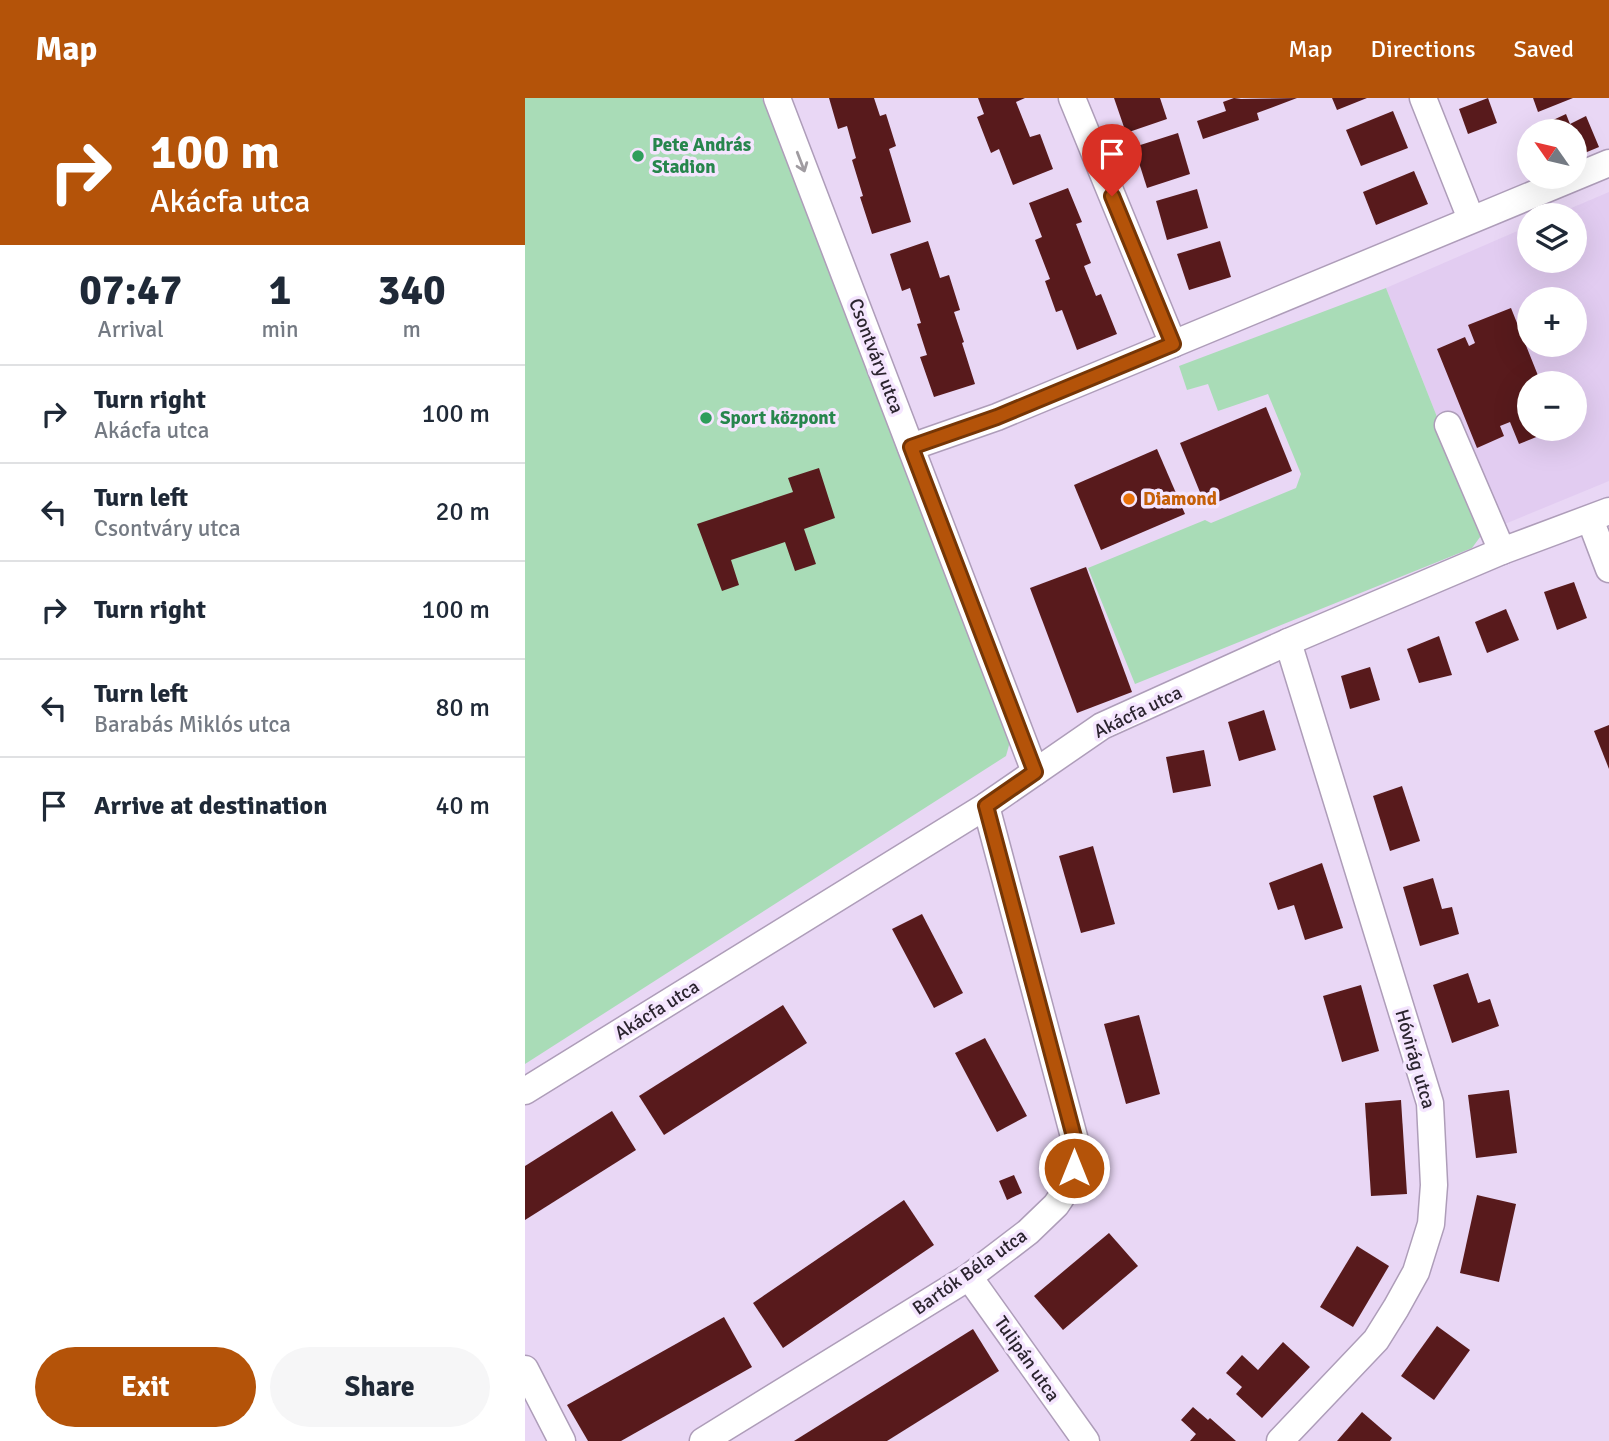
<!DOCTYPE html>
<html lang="en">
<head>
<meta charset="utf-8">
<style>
	body { margin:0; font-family:Signika,sans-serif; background:#f6f6f7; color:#1f2937; height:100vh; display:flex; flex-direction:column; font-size:26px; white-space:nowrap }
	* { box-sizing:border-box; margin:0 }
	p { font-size:23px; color:#747a83 }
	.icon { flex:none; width:38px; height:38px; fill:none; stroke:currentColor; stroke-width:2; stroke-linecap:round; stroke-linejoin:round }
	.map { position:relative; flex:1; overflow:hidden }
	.drawer { display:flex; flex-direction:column; background:#fff; width:525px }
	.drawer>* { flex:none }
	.top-card { background:#b45309; color:#fff; overflow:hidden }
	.needle { width:46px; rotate:304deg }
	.controls { position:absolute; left:992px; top:21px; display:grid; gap:14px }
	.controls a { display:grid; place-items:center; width:70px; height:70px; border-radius:50%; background:#fff; box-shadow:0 7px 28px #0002; font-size:35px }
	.pin { position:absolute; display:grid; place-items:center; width:60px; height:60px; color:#fff; margin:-72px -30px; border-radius:50% 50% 50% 0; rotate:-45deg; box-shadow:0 0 7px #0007 }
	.pin .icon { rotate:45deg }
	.me { position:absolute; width:77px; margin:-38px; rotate:0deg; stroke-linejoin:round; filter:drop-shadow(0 0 5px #0008) }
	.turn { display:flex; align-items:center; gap:24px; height:147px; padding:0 35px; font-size:32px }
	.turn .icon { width:91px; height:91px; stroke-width:2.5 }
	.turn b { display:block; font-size:49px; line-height:60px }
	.eta { display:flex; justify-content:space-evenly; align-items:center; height:119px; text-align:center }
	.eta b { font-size:42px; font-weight:700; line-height:49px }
	.action { display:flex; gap:14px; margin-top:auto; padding:14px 35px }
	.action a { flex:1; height:80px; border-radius:42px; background:#b45309; color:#fff; font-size:28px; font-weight:700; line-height:80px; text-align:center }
	.action a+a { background:#f6f6f7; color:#1f2937 }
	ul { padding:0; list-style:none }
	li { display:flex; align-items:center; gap:21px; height:98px; padding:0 35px; border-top:2px solid #e0e1e3 }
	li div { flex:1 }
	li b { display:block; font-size:26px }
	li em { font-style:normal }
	header { display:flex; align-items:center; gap:42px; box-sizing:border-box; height:98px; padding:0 35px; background:#b45309; color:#fff }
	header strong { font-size:33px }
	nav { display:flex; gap:38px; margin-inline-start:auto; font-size:24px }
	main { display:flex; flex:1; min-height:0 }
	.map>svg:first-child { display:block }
	.built { fill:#e2ccf1; fill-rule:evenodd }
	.green { fill:#a9dcb7 }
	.building { fill:#581a1c }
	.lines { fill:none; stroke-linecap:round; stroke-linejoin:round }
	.minor-casing { stroke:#ae9db9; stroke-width:29 }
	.minor { stroke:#fff; stroke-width:26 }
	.oneway { stroke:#a09ca1 }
	.route-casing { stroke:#753606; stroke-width:18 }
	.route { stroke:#b45309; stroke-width:12 }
	.leisure-dot { fill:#2e9e5b; stroke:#f4e5fe; stroke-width:2.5 }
	.food-dot { fill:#e8710a; stroke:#f4e5fe; stroke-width:2.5 }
	.labels { text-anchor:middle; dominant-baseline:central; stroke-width:7; stroke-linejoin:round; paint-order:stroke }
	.leisure-label { font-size:19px; font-weight:bold; fill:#27864d; stroke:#f4e5fe; text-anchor:start }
	.street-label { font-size:19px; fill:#2b242f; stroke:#f4e5fe }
	.food-label { font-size:19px; font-weight:bold; fill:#c56008; stroke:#f4e5fe; text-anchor:start }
</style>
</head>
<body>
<header>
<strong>Map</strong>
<nav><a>Map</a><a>Directions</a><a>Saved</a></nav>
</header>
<main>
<section class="drawer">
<div class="top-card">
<div class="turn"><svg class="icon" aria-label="right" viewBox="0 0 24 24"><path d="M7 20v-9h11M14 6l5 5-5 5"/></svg><div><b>100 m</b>Akácfa utca</div></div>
</div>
<div class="eta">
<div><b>07:47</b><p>Arrival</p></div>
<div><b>1</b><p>min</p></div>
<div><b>340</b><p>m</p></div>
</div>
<ul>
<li><svg class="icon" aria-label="right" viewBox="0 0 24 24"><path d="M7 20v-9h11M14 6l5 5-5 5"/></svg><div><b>Turn right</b><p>Akácfa utca</p></div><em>100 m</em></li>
<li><svg class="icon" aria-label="left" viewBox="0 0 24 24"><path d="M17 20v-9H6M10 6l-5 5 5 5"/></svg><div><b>Turn left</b><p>Csontváry utca</p></div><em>20 m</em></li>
<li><svg class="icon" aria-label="right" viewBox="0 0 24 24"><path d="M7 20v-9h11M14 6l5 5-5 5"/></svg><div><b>Turn right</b></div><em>100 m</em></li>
<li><svg class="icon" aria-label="left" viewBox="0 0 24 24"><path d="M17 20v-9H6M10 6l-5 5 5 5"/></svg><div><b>Turn left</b><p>Barabás Miklós utca</p></div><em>80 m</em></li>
<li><svg class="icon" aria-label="arrive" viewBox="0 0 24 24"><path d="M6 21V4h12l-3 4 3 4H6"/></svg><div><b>Arrive at destination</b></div><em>40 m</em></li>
</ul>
<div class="action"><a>Exit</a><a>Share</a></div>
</section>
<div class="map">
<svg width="1084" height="1343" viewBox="0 0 1084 1343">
	<rect width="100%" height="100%" fill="#e9d7f5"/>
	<!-- built -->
	<path class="built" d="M1084 94V383L958 435 861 190 1004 128V163H1050V117H1030ZM1004 201H1050V247H1004ZM1004 285H1050V331H1004Z"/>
	<!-- green -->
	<g class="green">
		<path d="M0 0H237L486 640 481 658 0 966Z"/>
		<path d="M861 190 958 435 947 450 610 586 563 470 680 422 686 425 771 390 776 376 743 296 693 313 683 286 662 292 654 268Z"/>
	</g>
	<!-- building -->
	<g class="building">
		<path d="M304 0H349L355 18 361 16 371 48 364 51 386 124 347 136 335 99 338 98 327 62 331 60 322 28 313 31Z"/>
		<path d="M453 0H500L491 4 505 39 515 36 528 71 488 87 474 51 466 55 452 19 459 16Z"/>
		<path d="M589 0H635L642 21 601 35Z"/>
		<path d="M709 0 716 1 772 0 732 15 734 22 678 41 672 23 701 13 698 4Z"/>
		<path d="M807 0H842L812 12Z"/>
		<path d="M963 0 972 25 943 36 934 11Z"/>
		<path d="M1008 0H1048L1013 14Z"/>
		<path d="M868 13 883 50 836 68 821 32Z"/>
		<path d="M1041 16 1045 26 1061 18 1074 49 1050 59V33H1015L1013 29Z"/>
		<path d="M653 35 665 76 622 90 609 49Z"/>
		<path d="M889 73 903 106 851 127 838 94Z"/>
		<path d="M543 90 557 124 551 126 566 165 559 168 571 198 576 196 592 236 552 252 537 212 531 214 520 183 525 181 510 142 517 139 504 105Z"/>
		<path d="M672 91 683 130 642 142 631 103Z"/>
		<path d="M403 143 415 180 424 177 435 212 429 214 439 244 437 245 450 286 409 299 395 259 402 257 392 226 396 225 385 190 377 193 365 156Z"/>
		<path d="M695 143 706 179 664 192 652 156Z"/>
		<path d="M986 210 1016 285H1004V331H1031L994 346 985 324 975 328 979 338 952 350 912 251 940 239 944 248 950 245 943 227Z"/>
		<path d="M741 309 767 373 681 409 655 345Z"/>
		<path d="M632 351 660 416 576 452 549 387Z"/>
		<path d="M294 370 310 420 279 431 291 466 270 473 260 444 206 462 214 487 197 493 172 426 268 394 263 380Z"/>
		<path d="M561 469 607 594 552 615 505 490Z"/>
		<path d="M1049 484 1062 520 1032 532 1019 494Z"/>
		<path d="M981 511 994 542 962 555 950 524Z"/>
		<path d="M914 538 927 577 894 585 882 551Z"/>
		<path d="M845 569 855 602 825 611 816 578Z"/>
		<path d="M739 612 751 652 714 663 703 624Z"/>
		<path d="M1084 627V671L1069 633Z"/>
		<path d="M679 652 686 688 648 695 641 659Z"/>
		<path d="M877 688 895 743 865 753 848 698Z"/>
		<path d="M568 748 590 826 556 835 534 758Z"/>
		<path d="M797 765 818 830 780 842 769 807 753 812 744 785Z"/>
		<path d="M908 780 917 811 927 809 934 836 895 848 878 789Z"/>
		<path d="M397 816 438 895 409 910 367 831Z"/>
		<path d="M943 875 953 905 965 901 974 928 927 945 908 887Z"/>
		<path d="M836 887 854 953 817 964 798 898Z"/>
		<path d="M258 907 282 945 139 1037 114 998Z"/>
		<path d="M614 917 635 996 601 1006 579 926Z"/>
		<path d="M460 940 502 1018 472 1034 430 955Z"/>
		<path d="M984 992 992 1055 951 1060 943 997Z"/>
		<path d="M876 1002 882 1096 846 1098 840 1005Z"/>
		<path d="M87 1013 111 1052 0 1122V1068Z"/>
		<path d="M489 1077 497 1095 482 1102 474 1083Z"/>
		<path d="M952 1097 991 1106 974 1184 935 1175Z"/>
		<path d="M379 1102 409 1147 258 1250 228 1205Z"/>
		<path d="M584 1135 613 1168 538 1232 509 1198Z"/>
		<path d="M832 1148 864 1168 828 1229 795 1209Z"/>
		<path d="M199 1219 227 1269 96 1343H63L42 1307Z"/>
		<path d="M912 1228 945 1252 909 1302 876 1278Z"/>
		<path d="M448 1231 474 1273 362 1343H269Z"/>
		<path d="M758 1244 785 1269 737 1320 711 1296 717 1289 701 1275 717 1257 733 1272Z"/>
		<path d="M668 1309 683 1322 685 1320 711 1343H665L671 1336 656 1322Z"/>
		<path d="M837 1314 867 1340 865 1343H812Z"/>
	</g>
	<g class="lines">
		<!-- minor casing -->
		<g class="minor-casing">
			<g id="minor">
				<path d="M252 0 510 674"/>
				<path d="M547 0 648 246"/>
				<path d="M898 0 946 121"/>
				<path d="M923 327 977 453"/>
				<path d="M386 349 472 319 1084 65"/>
				<path d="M1065 421 1084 471"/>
				<path d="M0 993 461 708 577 628 763 544 977 453 1084 413"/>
				<path d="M444 1179 561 1343"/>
				<path d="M0 1271 37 1343"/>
				<path d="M178 1343 444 1179 503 1134 531 1107 541 1092 552 1050 461 708"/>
				<path d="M755 1343 851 1242 871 1210 891 1174 906 1126 909 1087 905 1005 763 544"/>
			</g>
		</g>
		<!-- minor -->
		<use href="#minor" class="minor"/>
	</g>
	<!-- one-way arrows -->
	<defs><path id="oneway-shaft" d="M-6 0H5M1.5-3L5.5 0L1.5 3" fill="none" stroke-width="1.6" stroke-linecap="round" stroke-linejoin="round" transform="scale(1.75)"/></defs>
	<use class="oneway" href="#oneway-shaft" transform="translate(276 64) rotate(69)"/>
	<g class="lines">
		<!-- route casing -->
		<g class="route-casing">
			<path id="route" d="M549 1070 552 1050 461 708 510 674 386 349 472 319 648 246 587 98"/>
		</g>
		<!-- route -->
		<use href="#route" class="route"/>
	</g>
	<!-- markers -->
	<g class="leisure-dot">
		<circle cx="113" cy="58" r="7"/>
		<circle cx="181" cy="320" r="7"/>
	</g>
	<circle class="food-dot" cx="604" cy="401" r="7"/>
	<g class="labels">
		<!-- leisure labels -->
		<g class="leisure-label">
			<text x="127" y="47">Pete András<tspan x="127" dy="22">Stadion</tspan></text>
			<text x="195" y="320">Sport központ</text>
		</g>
		<!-- street labels -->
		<g class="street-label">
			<text transform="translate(351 258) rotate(69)">Csontváry utca</text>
			<text transform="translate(613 614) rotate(-26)">Akácfa utca</text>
			<text transform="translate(132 912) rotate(-32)">Akácfa utca</text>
			<text transform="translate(890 961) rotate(74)">Hóvirág utca</text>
			<text transform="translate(445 1174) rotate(-35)">Bartók Béla utca</text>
			<text transform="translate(502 1261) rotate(55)">Tulipán utca</text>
		</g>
		<!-- food labels -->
		<g class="food-label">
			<text x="618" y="401">Diamond</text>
		</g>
	</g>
</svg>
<div class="controls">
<a><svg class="needle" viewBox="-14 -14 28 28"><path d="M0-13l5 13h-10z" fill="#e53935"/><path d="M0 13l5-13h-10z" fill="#747a83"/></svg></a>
<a><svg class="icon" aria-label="layers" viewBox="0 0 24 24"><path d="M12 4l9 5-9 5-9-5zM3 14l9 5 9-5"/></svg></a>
<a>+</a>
<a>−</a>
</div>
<div class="pin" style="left:587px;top:98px;background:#d93025"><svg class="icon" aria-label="arrive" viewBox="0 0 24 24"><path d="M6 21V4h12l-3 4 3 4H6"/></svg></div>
<svg class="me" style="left:549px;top:1070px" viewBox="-20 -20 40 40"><circle r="17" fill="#b45309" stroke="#fff" stroke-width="3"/><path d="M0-11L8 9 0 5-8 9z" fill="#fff"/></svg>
</div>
</main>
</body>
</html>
